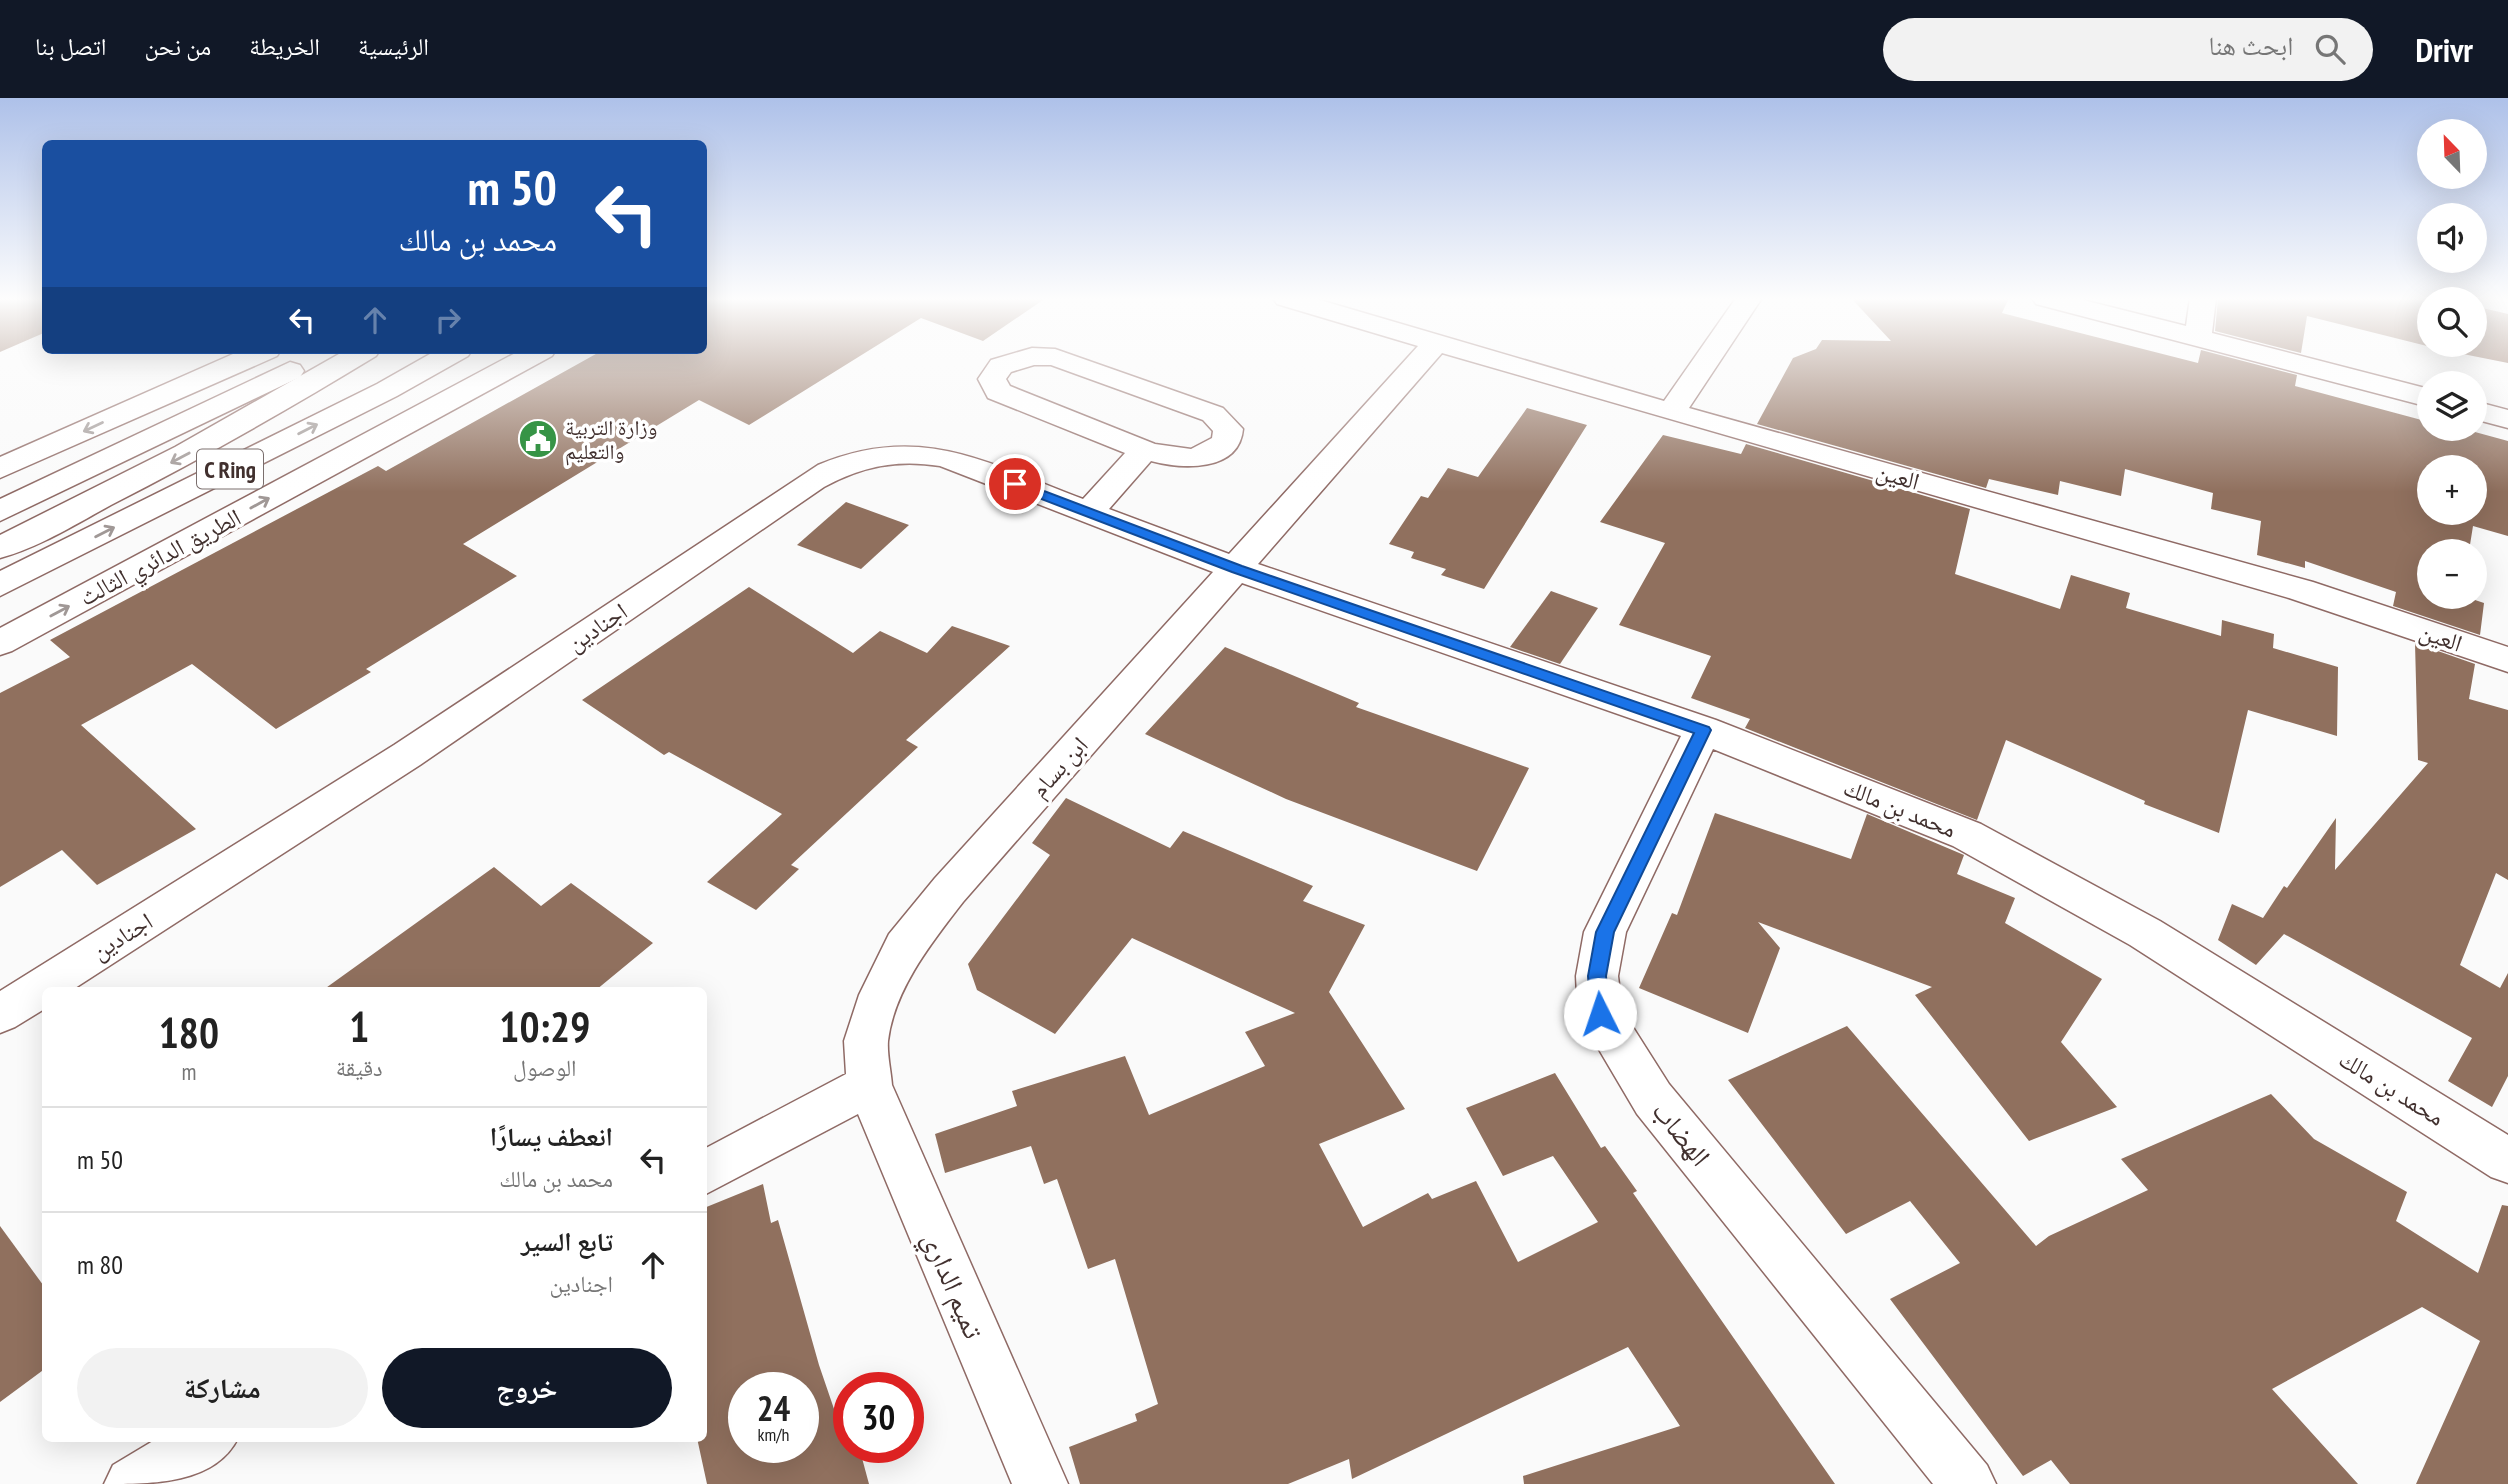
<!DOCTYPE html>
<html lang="ar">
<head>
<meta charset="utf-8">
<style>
	body { margin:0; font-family:"PT Sans Narrow","Noto Naskh Arabic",sans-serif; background:#f2f2f2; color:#222; direction:rtl; height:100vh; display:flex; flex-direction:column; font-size:26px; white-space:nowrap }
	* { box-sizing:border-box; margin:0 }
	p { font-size:23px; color:#767676 }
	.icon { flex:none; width:38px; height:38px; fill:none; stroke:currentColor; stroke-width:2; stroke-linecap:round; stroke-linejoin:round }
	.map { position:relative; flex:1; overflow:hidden; direction:ltr }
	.sheet { position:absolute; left:42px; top:889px; width:665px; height:455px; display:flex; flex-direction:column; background:#fff; border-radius:10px; box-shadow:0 7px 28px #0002; direction:rtl }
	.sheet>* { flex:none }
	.hud { position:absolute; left:42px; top:42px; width:665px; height:214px; border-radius:10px; box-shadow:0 7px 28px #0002; direction:rtl; background:#1a4fa0; color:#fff; overflow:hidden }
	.needle { width:46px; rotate:337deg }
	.controls { position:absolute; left:2417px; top:21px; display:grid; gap:14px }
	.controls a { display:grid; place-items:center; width:70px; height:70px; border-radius:50%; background:#fff; box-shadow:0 7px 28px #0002; font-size:35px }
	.speed { position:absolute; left:728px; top:1274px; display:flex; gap:14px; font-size:35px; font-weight:700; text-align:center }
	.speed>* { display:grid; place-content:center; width:91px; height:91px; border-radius:50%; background:#fff; box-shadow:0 7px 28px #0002; line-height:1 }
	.speed small { font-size:18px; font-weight:400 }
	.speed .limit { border:10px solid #d22; background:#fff; color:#111 }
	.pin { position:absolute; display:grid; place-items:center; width:60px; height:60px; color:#fff; margin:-30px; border:4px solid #fff; border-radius:50%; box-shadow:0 2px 7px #0007 }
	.me { position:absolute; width:77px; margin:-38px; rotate:356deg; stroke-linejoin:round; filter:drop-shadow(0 0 5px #0008) }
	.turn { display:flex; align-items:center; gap:24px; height:147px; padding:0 35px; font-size:32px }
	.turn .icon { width:91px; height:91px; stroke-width:2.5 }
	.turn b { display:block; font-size:49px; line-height:60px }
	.lanes { display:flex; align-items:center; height:66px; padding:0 35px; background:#0003; justify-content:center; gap:35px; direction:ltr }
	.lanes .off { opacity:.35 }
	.eta { display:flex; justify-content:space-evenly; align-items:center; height:119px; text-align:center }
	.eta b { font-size:42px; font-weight:700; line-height:49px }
	.primary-button { display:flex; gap:14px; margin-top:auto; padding:14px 35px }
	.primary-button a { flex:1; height:80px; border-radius:42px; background:#111827; color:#fff; font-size:28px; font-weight:700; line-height:80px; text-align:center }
	.primary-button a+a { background:#f2f2f2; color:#222 }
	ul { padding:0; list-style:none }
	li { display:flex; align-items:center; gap:21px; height:105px; padding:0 35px; border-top:2px solid #e0e0e0 }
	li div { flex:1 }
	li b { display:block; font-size:26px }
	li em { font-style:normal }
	header { display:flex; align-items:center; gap:42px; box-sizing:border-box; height:98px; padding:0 35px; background:#111827; color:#fff }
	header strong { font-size:33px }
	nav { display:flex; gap:38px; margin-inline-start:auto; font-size:24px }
	.search { width:490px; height:63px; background:#f2f2f2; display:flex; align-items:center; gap:18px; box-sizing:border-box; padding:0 24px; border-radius:38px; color:#767676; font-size:26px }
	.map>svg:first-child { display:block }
	.building { fill:#90705e; fill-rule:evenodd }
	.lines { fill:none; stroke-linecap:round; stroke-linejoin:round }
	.minor-casing { stroke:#8f6a65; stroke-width:3 }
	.highway-casing { stroke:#8f6a65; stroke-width:3 }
	.minor { fill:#fff; fill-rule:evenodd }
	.highway { fill:#fff; fill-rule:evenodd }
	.oneway { stroke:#a09896 }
	.route { fill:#1a73e8; stroke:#114b97; stroke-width:2 }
	.labels { text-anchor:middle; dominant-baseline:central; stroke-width:7; stroke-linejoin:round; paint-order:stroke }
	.far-poi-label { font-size:21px; fill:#41302e; stroke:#fff; text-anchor:start }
	.shield { fill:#fff; stroke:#7a6e6d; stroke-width:2 }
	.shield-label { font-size:23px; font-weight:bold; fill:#41302e }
	.street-label { font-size:24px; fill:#41302e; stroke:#fff }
	.near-street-label { font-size:28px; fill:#41302e; stroke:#fff }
</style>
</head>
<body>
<header>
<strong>Drivr</strong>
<div class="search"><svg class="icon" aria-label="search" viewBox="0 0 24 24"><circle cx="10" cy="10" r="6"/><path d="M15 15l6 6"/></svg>ابحث هنا</div>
<nav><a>الرئيسية</a><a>الخريطة</a><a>من نحن</a><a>اتصل بنا</a></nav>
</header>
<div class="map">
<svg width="2508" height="1386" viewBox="0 0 2508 1386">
	<rect width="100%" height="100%" fill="#fafafa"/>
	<!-- building -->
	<g class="building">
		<path d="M0 200H46V234L0 254Z"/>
		<path d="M704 200H1046L983 243 921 220 749 327 699 302 463 446 517 478 366 571 371 574 276 631 192 566 81 627 196 731 97 787 62 752 0 789V595L70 559 50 542 378 368 386 373 603 252H704Z"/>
		<path d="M1851 200H2009L2002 215 2198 265 2201 252 2297 277 2295 288 2429 324V331H2464L2508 343V438L2473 428 2469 453H2429V499H2466L2484 505 2480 537 2393 508 2396 494 2305 463V470L2257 457 2261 423 2211 411 2213 395 2125 371 2121 398 2060 383 2058 397 1989 381 1986 390 1757 326 1793 260 1816 251 1822 242 1891 243ZM2429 369H2474V415H2429Z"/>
		<path d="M2218 200H2440L2446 201H2429V247H2474V208L2508 216V265L2443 252 2307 218 2301 255 2215 233Z"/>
		<path d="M1527 310 1587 327 1484 491 1441 477 1446 471 1411 460 1414 454 1389 446 1421 398 1428 400 1448 370 1478 379Z"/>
		<path d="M1663 337 1741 356 1746 346 1970 411 1955 476 2060 511 2071 477 2130 495 2126 510 2221 538 2222 522 2274 536 2273 550 2338 569 2337 638 2248 612 2219 735 2144 706 2145 703 2006 642 1977 722 1745 630 1750 621 1691 600 1711 558 1619 527 1665 445 1600 424Z"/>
		<path d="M846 404 909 427 861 471 797 447Z"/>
		<path d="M749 489 853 555 880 533 927 555 952 528 1010 548 906 642 918 649 791 767 799 771 756 812 707 784 782 716 669 654 664 657 582 602Z"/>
		<path d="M1551 493 1598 510 1560 566 1510 549Z"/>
		<path d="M2415 545 2475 566 2469 601 2508 612V782L2496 775 2460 867 2500 890 2508 875V978L2492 1009 2448 983 2472 940 2284 836 2256 867 2218 842 2232 806 2263 820 2284 788 2287 790 2336 720 2335 772 2428 665 2418 662Z"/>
		<path d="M1225 549 1359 605 1356 609 1529 670 1477 773 1286 701 1145 636Z"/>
		<path d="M1066 700 1170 750 1183 733 1313 788 1303 803 1365 827 1329 894 1405 1011 1319 1046 1363 1129 1428 1095 1432 1101 1476 1083 1518 1164 1598 1124 1553 1058 1503 1078 1466 1010 1555 975 1601 1050 1605 1048 1637 1093 1633 1095 1835 1386H1524L1523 1378 1680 1328 1628 1249 1352 1381 1349 1361 1288 1386H1080L1069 1349 1137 1323 1135 1316 1158 1306 1115 1161 1088 1171 1057 1081 1044 1086 1031 1048 945 1075 935 1036 1017 1008 1012 993 1125 958 1149 1017 1265 968 1245 934 1295 915 1132 840 1055 936 977 892 968 866 1050 757 1032 745Z"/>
		<path d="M1715 715 1851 761 1867 716 1964 757 1957 776 2015 800 2005 825 2102 881 2061 944 2117 1009 2029 1043 1915 897 1932 889 1758 824 1780 850 1748 935 1639 890 1672 815 1677 817Z"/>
		<path d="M494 769 541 808 571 785 653 845 596 892H323Z"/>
		<path d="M1847 928 2036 1148 2049 1138 2148 1092 2121 1061 2271 996 2314 1041 2407 1094 2396 1123 2478 1175 2502 1107 2508 1108V1386H2416L2480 1243 2422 1209 2272 1291 2358 1386H2070L2051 1362 2023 1378 1890 1201 1960 1165 1910 1103 1846 1136 1728 982Z"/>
		<path d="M763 1086 771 1125 778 1122 819 1267 847 1349H859L869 1386H707L697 1340H704V1110ZM744 1290H803V1349H744Z"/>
		<path d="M0 1128 46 1191V1270L0 1304Z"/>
	</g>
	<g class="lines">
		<!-- minor casing -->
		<g class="minor-casing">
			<g id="minor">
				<path d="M1273 200H1313L1664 303 1736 200H1762L1689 310 2313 484 2508 549V574L2289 500 1442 255 1258 466 1716 622 1981 726 2160 823 2508 1037V1085L2491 1079 2130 847 1953 748 1713 651 1626 834 1618 878 1622 912 1669 986 1987 1367 1996 1386H1933L1637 1016 1578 916 1576 878 1584 834 1681 638 1242 485 963 804C933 843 894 891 888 943 887 957 891 973 892 987L1068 1386H1012L858 1016 704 1097V1051L846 976 844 943 859 897 889 836 935 780 1213 474 940 368C898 361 862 368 824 389L420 667 72 892H46V910L15 929 0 935V893L394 647 818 367C921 324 987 365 1083 401L1125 355 988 300 978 281 991 262 1032 250 1055 251 1223 310 1243 331C1239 375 1181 371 1151 363L1109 411 1229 456 1418 248 1277 206ZM1034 267H1051L1203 322 1213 333 1212 340 1191 351 1155 346 1010 288 1006 281 1011 274Z"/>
				<path d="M2032 200H2075L2186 228 2190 200H2216L2212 235 2429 291V309L2036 206Z"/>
				<path d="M242 252H281L277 258 0 380V359Z"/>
				<path d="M521 252H556L552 258 12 553 0 557V530Z"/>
				<path d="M2474 303 2508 312V330L2474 321Z"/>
				<path d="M158 1340H238C215 1386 153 1386 104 1386L113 1367Z"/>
			</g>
		</g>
		<!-- highway casing -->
		<g class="highway-casing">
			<g id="highway">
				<path d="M346 252H380L376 258C289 311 201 361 111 407 76 426 38 450 0 460V437L175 349Z"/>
				<path d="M437 252H472L468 258 397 298 0 498V473L377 286Z"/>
				<path d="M290 264 300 267 304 273 300 279 0 423V401Z"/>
			</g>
		</g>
		<!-- minor -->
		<use href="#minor" class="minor"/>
		<!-- highway -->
		<use href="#highway" class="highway"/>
	</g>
	<!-- one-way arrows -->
	<defs><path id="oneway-shaft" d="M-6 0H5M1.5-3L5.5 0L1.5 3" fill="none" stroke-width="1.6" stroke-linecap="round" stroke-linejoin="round" transform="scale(1.75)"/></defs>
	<g class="oneway">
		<use href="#oneway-shaft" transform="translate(93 329) rotate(155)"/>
		<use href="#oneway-shaft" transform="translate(308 331) rotate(-27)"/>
		<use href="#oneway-shaft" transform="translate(180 360) rotate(152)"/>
		<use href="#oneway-shaft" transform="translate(260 405) rotate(-29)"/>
		<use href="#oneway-shaft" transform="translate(105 434) rotate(-27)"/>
		<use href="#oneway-shaft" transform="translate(60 513) rotate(-28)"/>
	</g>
	<!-- sky -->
	<linearGradient id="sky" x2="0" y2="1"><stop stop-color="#aec1e9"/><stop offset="0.51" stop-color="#fdfdfd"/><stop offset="1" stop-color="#fdfdfd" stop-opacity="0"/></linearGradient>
	<rect width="2508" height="394" fill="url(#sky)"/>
	<!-- route -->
	<path class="route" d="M1015 382 1242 468 1709 629 1711 632 1614 834 1606 878 1609 916 1606 922H1593L1591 916 1588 878 1596 834 1694 635 1232 474 1010 389V384Z"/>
	<!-- icons -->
	<defs>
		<g id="civic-disc" transform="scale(2.0125)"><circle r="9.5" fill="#369446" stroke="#fff"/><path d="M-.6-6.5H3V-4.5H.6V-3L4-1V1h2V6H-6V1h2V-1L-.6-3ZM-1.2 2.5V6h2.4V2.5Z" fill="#fff"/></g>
	</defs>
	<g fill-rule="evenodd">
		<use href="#civic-disc" x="538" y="341"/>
	</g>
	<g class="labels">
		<!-- far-poi labels -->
		<g class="far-poi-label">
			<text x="565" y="329">وزارة التربية<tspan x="565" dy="24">والتعليم</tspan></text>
		</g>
		<!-- shield labels -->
		<rect class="shield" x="197" y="351.5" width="66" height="39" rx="5"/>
		<g class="shield-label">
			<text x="230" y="371">C Ring</text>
		</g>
		<!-- street labels -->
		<g class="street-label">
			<text transform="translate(1898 378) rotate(16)">العين</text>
			<text transform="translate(160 459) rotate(-28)">الطريق الدائري الثالث</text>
			<text transform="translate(597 529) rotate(-34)">اجنادين</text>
			<text transform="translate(2441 539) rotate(19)">العين</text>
			<text transform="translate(1059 669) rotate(-48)">ابن بسام</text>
			<text transform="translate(1900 710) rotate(22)">محمد بن مالك</text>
			<text transform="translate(122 838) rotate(-32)">اجنادين</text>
			<text transform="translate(2392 990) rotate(32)">محمد بن مالك</text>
		</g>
		<!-- near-street labels -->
		<g class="near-street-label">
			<text transform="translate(1682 1035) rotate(51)">الهضاب</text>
			<text transform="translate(954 1187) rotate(67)">تميم الداري</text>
		</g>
	</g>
</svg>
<div class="controls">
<a><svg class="needle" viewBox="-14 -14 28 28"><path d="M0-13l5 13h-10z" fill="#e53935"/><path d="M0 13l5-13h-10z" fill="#767676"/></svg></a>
<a><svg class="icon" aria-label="sound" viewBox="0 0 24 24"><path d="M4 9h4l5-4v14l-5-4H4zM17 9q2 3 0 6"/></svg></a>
<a><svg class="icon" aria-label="search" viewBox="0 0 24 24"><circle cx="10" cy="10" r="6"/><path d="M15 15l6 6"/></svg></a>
<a><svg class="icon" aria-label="layers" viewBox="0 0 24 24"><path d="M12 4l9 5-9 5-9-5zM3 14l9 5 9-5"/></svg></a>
<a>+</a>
<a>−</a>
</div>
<div class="speed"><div>24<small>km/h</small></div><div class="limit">30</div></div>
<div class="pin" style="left:1015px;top:386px;background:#d93025"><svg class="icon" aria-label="arrive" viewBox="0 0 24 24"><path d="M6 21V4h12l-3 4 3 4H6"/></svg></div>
<svg class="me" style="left:1600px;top:916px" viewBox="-20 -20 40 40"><circle r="19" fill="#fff"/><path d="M0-13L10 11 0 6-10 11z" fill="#1a73e8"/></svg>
<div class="hud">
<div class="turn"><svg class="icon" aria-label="left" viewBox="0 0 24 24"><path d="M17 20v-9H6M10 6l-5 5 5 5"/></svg><div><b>50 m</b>محمد بن مالك</div></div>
<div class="lanes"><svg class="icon" aria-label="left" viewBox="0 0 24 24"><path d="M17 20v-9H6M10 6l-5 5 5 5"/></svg><svg class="icon off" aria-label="ahead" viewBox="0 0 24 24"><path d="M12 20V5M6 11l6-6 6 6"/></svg><svg class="icon off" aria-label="right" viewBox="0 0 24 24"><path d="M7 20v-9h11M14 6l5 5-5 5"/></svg></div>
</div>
<section class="sheet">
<div class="eta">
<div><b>10:29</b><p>الوصول</p></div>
<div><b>1</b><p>دقيقة</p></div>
<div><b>180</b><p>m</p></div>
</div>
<ul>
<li><svg class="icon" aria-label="left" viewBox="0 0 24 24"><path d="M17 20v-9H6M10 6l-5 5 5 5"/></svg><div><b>انعطف يسارًا</b><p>محمد بن مالك</p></div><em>50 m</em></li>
<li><svg class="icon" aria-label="ahead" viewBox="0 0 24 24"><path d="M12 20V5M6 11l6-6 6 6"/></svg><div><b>تابع السير</b><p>اجنادين</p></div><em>80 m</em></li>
</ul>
<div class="primary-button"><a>خروج</a><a>مشاركة</a></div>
</section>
</div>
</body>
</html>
